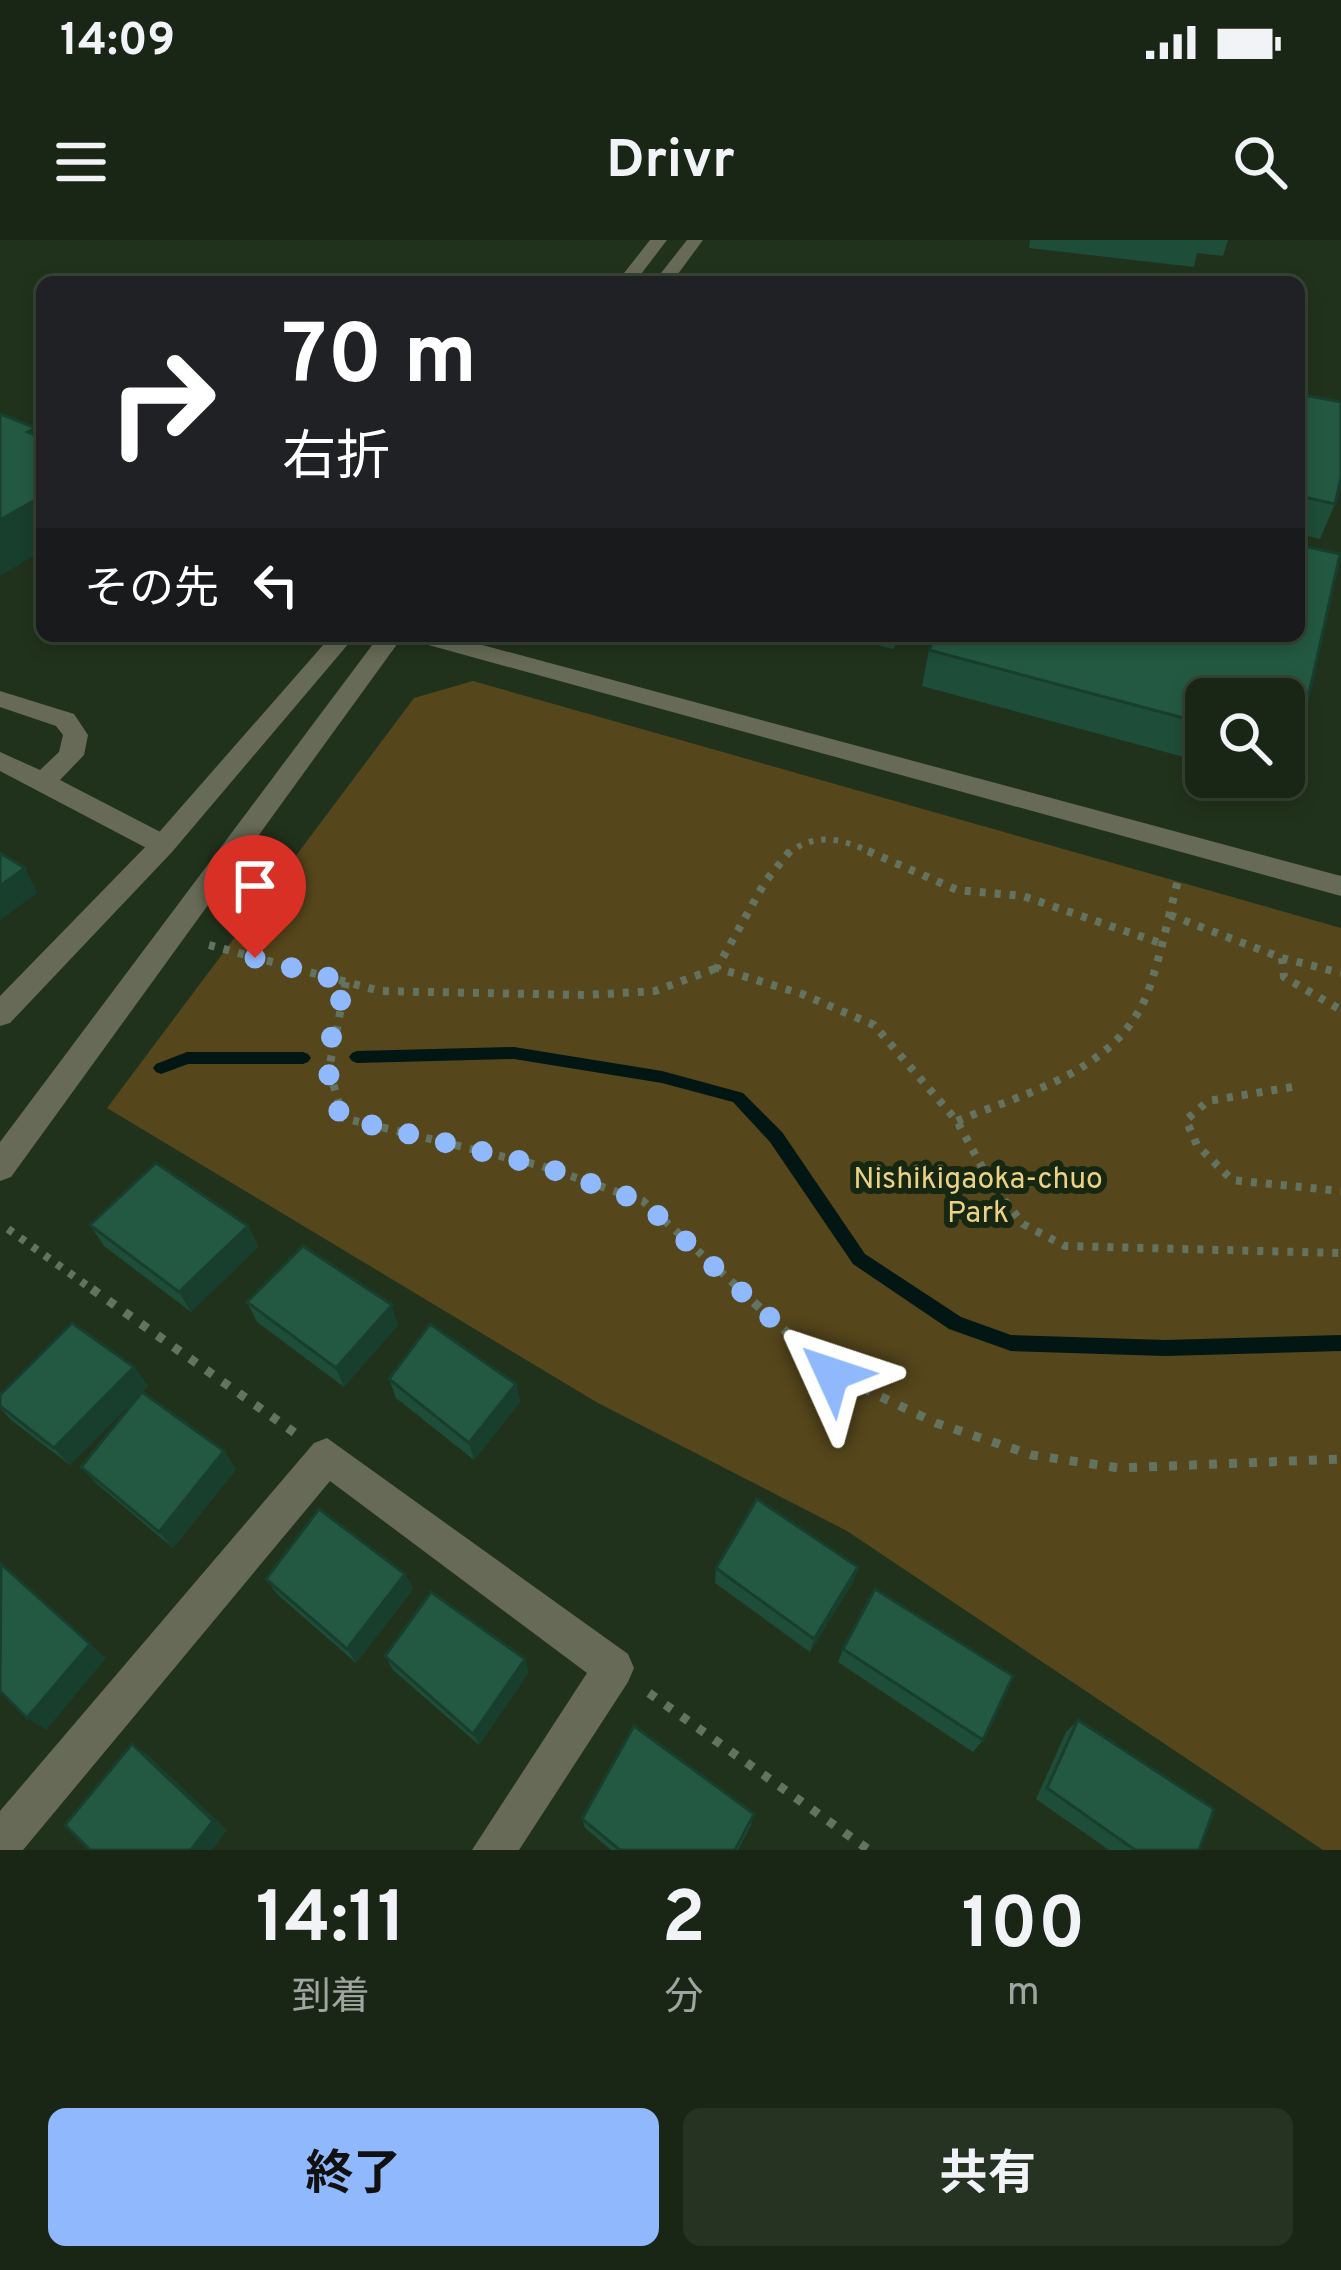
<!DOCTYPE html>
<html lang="ja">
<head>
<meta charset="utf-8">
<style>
	body { margin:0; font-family:Overpass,"Noto Sans JP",sans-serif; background:#263222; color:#f1f3f6; height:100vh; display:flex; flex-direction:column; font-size:45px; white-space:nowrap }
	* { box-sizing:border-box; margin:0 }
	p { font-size:39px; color:#9fa5a0 }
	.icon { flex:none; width:66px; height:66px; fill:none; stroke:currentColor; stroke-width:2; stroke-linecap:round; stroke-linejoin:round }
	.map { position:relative; height:1610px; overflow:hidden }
	.panel { display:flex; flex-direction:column; background:#192615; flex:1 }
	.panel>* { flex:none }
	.hud { position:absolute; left:36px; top:36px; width:1269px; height:366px; border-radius:18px; box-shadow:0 6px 18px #0003,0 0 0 3px #374334; background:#202124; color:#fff; overflow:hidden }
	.buttons { position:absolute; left:1185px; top:438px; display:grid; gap:24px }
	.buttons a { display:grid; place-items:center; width:120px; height:120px; border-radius:18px; background:#192615; box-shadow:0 6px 18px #0003,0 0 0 3px #374334; font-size:60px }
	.pin { position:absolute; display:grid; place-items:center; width:102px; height:102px; color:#fff; margin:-123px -51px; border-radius:50% 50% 50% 0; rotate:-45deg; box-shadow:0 0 12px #0007 }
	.pin .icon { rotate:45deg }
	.me { position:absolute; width:132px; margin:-66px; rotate:312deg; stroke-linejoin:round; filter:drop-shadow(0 0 9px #0008) }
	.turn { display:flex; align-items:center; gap:42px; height:252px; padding:0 48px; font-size:54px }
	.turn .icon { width:156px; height:156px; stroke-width:2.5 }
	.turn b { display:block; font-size:84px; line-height:102px }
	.then { display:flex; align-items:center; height:114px; padding:0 48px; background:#0003; gap:24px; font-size:45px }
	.eta { display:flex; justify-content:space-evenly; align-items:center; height:204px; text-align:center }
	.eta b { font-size:72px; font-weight:700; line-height:84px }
	.cta { display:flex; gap:24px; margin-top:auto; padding:24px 48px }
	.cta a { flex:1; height:138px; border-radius:18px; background:#8fb8fd; color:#111; font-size:48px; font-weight:700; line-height:138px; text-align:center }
	.cta a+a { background:#263222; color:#f1f3f6 }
	.status { display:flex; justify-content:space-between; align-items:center; height:84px; padding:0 60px; background:#192615; direction:ltr }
	.status svg { height:33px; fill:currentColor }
	header { display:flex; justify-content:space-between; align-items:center; height:156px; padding:0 48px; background:#192615; font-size:54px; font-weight:700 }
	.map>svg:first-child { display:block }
	.green { fill:#55461b }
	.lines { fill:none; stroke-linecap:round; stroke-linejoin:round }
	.stream { fill:#021614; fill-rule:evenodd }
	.path-far2 { stroke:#647360; stroke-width:6; stroke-dasharray:4.5 8; stroke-linecap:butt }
	.path-far1 { stroke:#647360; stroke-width:8; stroke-dasharray:6 9; stroke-linecap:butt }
	.path { stroke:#647360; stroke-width:9; stroke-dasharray:8 12; stroke-linecap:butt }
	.minor { fill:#676a56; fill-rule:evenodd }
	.tertiary { fill:#676a56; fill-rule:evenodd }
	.wall { fill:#1e4d39 }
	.shaded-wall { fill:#183e2e }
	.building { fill:#235942; stroke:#183e2e; stroke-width:3 }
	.route { stroke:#8fb8fd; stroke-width:21; stroke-dasharray:0 37.8 }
	.labels { text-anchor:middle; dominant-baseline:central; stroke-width:12; stroke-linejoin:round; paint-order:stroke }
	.park-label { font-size:30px; fill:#edd286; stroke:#172812 }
</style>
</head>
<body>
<div class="status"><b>14:09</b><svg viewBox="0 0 49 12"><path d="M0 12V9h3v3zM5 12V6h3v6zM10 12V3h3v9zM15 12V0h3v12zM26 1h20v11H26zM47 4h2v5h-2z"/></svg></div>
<header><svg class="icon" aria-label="menu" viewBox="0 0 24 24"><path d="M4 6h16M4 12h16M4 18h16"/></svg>Drivr<svg class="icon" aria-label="search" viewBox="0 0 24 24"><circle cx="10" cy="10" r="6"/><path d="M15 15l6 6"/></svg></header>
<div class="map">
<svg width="1341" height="1610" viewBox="0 0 1341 1610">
	<rect width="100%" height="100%" fill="#21321c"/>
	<!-- green -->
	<path class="green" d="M473 441 1341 688V1610H1323L847 1291 598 1163 107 868 414 458Z"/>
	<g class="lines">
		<!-- stream -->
		<g class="stream">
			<path d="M514 807 662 831 743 853 782 892 865 1014 961 1077 1011 1095 1165 1100 1341 1095V1111L1165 1116 1011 1111 949 1089 853 1024 770 902 733 862 662 843 514 819 357 823 352 821 349 817 352 813 357 811Z"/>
			<path d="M187 812H303L308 814 311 818 308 822 303 824H188L161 834 156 832 153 828 156 824Z"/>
		</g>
		<!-- path-far2 -->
		<path class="path-far2" d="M787 614C817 591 843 599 875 614"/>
		<!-- path-far1 -->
		<g class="path-far1">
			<path d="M790 611 765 642 717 728 802 754 874 785 957 881 989 940 1023 984 1065 1006 1341 1013"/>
			<path d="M868 611 957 650 1023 656 1163 704"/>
			<path d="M1170 675 1282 718 1341 733"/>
			<path d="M209 705 380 751 586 755 655 751 717 728"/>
			<path d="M1282 718 1284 737 1341 770"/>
			<path d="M346 742 329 829 343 878 542 926 643 961 743 1052"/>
			<path d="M1292 847 1208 861 1186 880 1197 905 1232 940 1341 951"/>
			<path d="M957 881C1030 851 1122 830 1150 746 1162 711 1169 673 1179 637"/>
			<path d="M8 989 96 1052"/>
		</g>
		<!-- path -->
		<g class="path">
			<path d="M92 1049 295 1193"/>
			<path d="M739 1049 833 1134 936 1183 1032 1215 1119 1228 1341 1219"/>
			<path d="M649 1453 869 1610"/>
		</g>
		<!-- minor -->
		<g class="minor">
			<path d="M0 451 74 474 88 495 84 515 60 540 172 598 176 605 172 612H154L0 531V512L40 530 59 512 63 495 56 486 0 467Z"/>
			<path d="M327 1198 628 1414 634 1428 628 1442 519 1610H472L587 1433 330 1241 23 1610H0V1571L314 1203Z"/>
		</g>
		<!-- tertiary -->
		<g class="tertiary">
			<path d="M650 0H667L635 42H617Z"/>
			<path d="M687 0H703L672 42H654Z"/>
			<path d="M331 396H355L172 612 10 783 0 786V756L154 598Z"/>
			<path d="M379 396H403L11 937 0 941V902Z"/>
			<path d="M410 396H449L1341 636V656L414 401Z"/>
		</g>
	</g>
	<!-- wall -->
	<g class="wall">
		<path d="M1030 0H1228L1223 16 1197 13 1194 27 1029 8Z"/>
		<path d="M1299 154 1335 264 1320 299 1299 294Z"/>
		<path d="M1299 305 1340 314 1297 508 1284 536V459H1206V523L922 446 929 410 936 396H1299Z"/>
		<path d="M841 396H901L893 409Z"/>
		<path d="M1256 537H1284L1281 544Z"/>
		<path d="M90 985 248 986 258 1007 191 1072 104 1006Z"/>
		<path d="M247 1062 398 1085 344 1147 257 1082Z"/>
		<path d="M134 1127 148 1146 70 1225 11 1180 0 1168V1155Z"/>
		<path d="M389 1139 516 1144 520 1162 474 1220 396 1158Z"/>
		<path d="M224 1211 236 1229 173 1308 97 1244 81 1227Z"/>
		<path d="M858 1327 853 1342 810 1412 715 1343 716 1328Z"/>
		<path d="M405 1334 413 1349 356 1423 277 1354 266 1339Z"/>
		<path d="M843 1409 983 1500 973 1512 838 1422Z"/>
		<path d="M385 1416 529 1432 479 1505 393 1430Z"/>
		<path d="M1078 1480 1199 1610H1109L1036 1559 1066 1492Z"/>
		<path d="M582 1579 752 1583 738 1610H611L585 1588Z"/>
	</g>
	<!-- shaded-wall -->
	<g class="shaded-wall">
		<path d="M42 256V311L0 336V280Z"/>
		<path d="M25 628 37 653 0 680V646Z"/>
		<path d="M248 986 258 1007 191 1072 179 1052Z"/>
		<path d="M392 1065 398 1085 344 1147 336 1128Z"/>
		<path d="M134 1127 148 1146 70 1225 54 1208Z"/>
		<path d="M516 1144 520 1162 474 1220 469 1203Z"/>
		<path d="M224 1211 236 1229 173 1308 159 1292Z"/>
		<path d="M858 1327 853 1342 810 1412 814 1399Z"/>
		<path d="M405 1334 413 1349 356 1423 347 1409Z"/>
		<path d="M19 1340 106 1418 46 1490 27 1478Z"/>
		<path d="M525 1419 529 1432 479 1505 473 1494Z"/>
		<path d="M132 1504 148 1515 227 1590 212 1610H191Z"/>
	</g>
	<!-- building -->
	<g class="building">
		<path d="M1299 154 1341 162V237L1335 264 1299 256Z"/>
		<path d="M0 174 36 188 28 192 42 198V256L0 280Z"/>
		<path d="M1299 305 1340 314 1297 508 1284 505V459H1206V484L929 410 936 396H1299Z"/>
		<path d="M0 613 25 628 0 646Z"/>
		<path d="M156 923 248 986 179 1052 90 985Z"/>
		<path d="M303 1006 392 1065 336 1128 247 1062Z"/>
		<path d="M72 1083 134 1127 54 1208 0 1166V1155Z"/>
		<path d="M430 1084 516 1144 469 1203 389 1139Z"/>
		<path d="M142 1152 224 1211 159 1292 81 1227Z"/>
		<path d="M757 1259 858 1327 814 1399 716 1328Z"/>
		<path d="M319 1269 405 1334 347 1409 266 1339Z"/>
		<path d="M1 1324 90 1404 27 1478 0 1451Z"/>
		<path d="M875 1349 1013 1436 983 1500 843 1409Z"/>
		<path d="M431 1352 525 1419 473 1494 385 1416Z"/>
		<path d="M1078 1480 1214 1569 1199 1610H1135L1047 1548Z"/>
		<path d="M634 1486 754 1574 735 1610H620L582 1579Z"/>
		<path d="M132 1504 213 1581 191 1610H90L65 1585Z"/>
	</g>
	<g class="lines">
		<!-- route -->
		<path class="route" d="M255 718 346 742C333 786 316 837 343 878L542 926 643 962 832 1134"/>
	</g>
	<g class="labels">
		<!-- park labels -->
		<g class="park-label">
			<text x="978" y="940">Nishikigaoka-chuo<tspan x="978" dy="34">Park</tspan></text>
		</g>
	</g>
</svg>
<div class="buttons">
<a><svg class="icon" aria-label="search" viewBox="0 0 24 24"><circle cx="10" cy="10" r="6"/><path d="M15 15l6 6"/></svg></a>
</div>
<div class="pin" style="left:255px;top:718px;background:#d93025"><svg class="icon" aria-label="arrive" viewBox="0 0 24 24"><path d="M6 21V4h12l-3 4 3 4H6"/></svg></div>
<svg class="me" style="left:832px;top:1134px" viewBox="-20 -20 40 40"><path d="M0-17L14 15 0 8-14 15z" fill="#8fb8fd" stroke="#fff" stroke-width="4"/></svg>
<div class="hud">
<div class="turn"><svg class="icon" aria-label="right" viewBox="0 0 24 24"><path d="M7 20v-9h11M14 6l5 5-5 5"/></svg><div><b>70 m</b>右折</div></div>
<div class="then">その先<svg class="icon" aria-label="left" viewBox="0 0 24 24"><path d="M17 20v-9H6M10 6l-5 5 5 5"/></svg></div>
</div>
</div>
<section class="panel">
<div class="eta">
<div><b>14:11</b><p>到着</p></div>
<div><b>2</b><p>分</p></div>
<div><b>100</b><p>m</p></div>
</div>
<div class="cta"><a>終了</a><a>共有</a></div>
</section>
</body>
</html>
